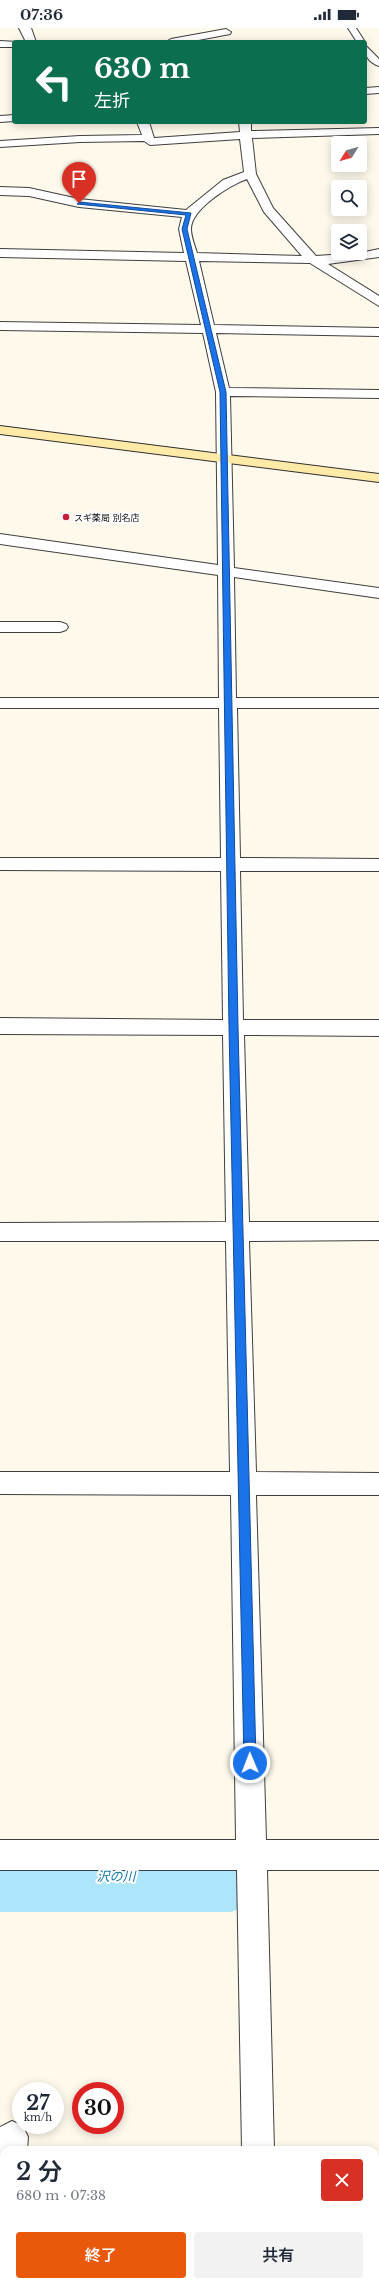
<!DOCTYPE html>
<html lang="ja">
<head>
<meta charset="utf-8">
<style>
	body { margin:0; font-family:"Libre Baskerville","Noto Sans JP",serif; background:#f2f2f3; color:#1f2937; height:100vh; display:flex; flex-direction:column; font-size:15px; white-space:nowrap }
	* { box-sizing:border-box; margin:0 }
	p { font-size:13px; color:#747a83 }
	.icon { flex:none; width:22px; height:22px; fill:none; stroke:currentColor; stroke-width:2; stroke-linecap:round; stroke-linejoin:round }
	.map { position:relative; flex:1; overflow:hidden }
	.details { position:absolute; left:0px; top:2118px; width:379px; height:140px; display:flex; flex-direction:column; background:#fff; border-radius:12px 12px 0 0; box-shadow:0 2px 10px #0003 }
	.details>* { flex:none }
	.guide { position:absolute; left:12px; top:12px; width:355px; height:84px; border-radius:4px; box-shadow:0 2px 10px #0003; background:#0b6e4f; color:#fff; overflow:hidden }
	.needle { width:26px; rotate:233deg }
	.tools { position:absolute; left:331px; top:108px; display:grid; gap:8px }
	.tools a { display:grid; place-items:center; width:36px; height:36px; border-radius:4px; background:#fff; box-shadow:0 2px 10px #0003; font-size:20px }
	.speed { position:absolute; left:12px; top:2054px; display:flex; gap:8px; font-size:20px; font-weight:700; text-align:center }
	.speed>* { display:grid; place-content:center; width:52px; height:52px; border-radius:50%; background:#fff; box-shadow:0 2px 10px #0003; line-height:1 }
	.speed small { font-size:10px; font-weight:400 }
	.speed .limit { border:6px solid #d22; background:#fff; color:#111 }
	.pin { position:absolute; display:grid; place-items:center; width:34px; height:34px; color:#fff; margin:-41px -17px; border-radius:50% 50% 50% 0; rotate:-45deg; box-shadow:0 0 4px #0007 }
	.pin .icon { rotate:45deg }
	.me { position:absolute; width:44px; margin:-22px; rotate:359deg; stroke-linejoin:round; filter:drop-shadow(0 0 3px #0008) }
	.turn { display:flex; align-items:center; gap:14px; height:84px; padding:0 16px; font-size:18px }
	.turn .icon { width:52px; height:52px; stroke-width:2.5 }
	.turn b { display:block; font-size:28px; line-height:34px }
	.round { display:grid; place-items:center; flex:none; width:42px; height:42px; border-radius:4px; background:#f2f2f3 }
	.summary { display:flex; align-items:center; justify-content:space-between; height:68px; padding:0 16px }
	h1 { font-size:24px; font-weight:600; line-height:30px }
	.button { display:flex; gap:8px; margin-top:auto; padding:8px 16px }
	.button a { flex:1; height:46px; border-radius:4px; background:#ea580c; color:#fff; font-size:16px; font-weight:600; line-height:46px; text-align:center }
	.button a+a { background:#f2f2f3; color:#1f2937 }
	.status { display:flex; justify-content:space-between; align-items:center; height:28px; padding:0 20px; background:#fff; direction:ltr }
	.status svg { height:11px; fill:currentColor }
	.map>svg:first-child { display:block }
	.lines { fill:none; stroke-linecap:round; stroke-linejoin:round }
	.river { fill:#ade6fa; fill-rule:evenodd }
	.lane-casing { stroke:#3f3f3f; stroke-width:2 }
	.street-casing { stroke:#3f3f3f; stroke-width:2 }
	.secondary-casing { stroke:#2e2e2e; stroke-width:2 }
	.lane { fill:#fff; fill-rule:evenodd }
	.street { fill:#fff; fill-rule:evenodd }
	.secondary { fill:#ffeba7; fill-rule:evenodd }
	.route { fill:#1a73e8; stroke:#114b97 }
	.poi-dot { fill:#c51c38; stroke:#fff; stroke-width:1.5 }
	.labels { text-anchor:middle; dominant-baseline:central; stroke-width:4; stroke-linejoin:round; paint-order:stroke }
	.far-poi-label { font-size:9px; fill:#0c0c0c; stroke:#fff; text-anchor:start }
	.near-water-label { font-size:13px; font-style:italic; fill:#0f75a5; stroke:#fff }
</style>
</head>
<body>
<div class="status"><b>07:36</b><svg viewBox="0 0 49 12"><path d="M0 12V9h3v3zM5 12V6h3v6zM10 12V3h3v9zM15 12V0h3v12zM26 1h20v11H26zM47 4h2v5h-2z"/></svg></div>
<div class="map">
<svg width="379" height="2258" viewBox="0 0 379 2258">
	<rect width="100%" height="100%" fill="#fff9ec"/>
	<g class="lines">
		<!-- river -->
		<path class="river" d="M0 1812H231L257 1822 267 1848 257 1874 231 1884H0Z"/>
		<!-- lane casing -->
		<g class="lane-casing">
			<g id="lane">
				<path d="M348 0H356L365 14H357Z"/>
				<path d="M365 17 379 31V38C368 34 365 28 365 17Z"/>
			</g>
		</g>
		<!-- street casing -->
		<g class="street-casing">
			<g id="street">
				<path d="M19 0H31L36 14H26Z"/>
				<path d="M226 1 231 4 230 6 188 14H166L171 11Z"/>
				<path d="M0 13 18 14H14V19H0Z"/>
				<path d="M379 59V65L365 66V60Z"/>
				<path d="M14 87V93L0 94V88Z"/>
				<path d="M137 94H149L154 110 240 104 239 94H251V103L379 100V106L252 110 256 146 273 180 316 228 360 225 379 221V229L328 236 379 268V278L310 235 199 233 214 297 379 300V308L216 305 229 360 379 362V370L230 368 234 540 379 560V570L234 549 236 670H379V680H237L240 830 379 831V843H240L243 992H379V1008L244 1007 249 1194H379V1212L249 1213 256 1444 379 1445V1467H256L266 1812H379V1842H267L274 2122H242L237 1842H0V1812H236L231 1467 0 1466V1444H230L226 1213H0V1195L226 1194 223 1007 0 1006V990L223 992 221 843 0 842V830H221L219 680H0V670H219L218 547 0 516V506L218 537 216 364 203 305 0 302V294L201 297 186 233 0 229V221L184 225 179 201 182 189 79 179 29 168 0 167V159L29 160 79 171 186 182 223 152 244 144 240 111 150 117 144 113 80 114 0 119V113L80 108 142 107ZM247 151 264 184 302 228 197 225C195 218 191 209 191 201 191 181 230 157 247 151Z"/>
				<path d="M0 594H60L66 596 68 599 66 602 60 604H0Z"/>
				<path d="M12 2093 23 2098 28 2109 27 2122H4V2135L0 2134V2099Z"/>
				<path d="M4 2215V2254H19V2258H0V2217Z"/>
				<rect x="244" y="2254" width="34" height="4"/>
			</g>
		</g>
		<!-- secondary casing -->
		<g class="secondary-casing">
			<path id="secondary" d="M0 398 379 446V454L0 406Z"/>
		</g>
		<!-- lane -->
		<use href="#lane" class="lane"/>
		<!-- street -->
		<use href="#street" class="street"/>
		<!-- secondary -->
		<use href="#secondary" class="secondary"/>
	</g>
	<!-- route -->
	<path class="route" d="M79 174 191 185 187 201 226 364 238 999 256 1735 254 1739 250 1741 246 1739 244 1735 229 999 220 364 182 201 186 187 77 176Z"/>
	<!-- markers -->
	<circle class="poi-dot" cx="66" cy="489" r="4"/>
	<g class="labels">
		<!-- far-poi labels -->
		<g class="far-poi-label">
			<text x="74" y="489">スギ薬局 別名店</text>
		</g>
		<!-- near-water labels -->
		<g class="near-water-label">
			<text x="116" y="1848">沢の川</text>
		</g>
	</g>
</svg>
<div class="tools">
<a><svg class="needle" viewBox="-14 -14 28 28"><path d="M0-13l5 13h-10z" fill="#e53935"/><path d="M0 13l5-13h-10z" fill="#747a83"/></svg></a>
<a><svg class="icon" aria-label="search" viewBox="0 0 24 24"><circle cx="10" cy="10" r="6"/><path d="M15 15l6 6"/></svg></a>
<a><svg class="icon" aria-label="layers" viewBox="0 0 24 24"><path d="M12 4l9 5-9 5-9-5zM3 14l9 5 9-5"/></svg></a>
</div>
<div class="speed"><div>27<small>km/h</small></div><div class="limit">30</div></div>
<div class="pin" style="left:79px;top:175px;background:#d93025"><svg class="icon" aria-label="arrive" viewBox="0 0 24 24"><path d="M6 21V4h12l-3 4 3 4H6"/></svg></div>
<svg class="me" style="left:250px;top:1735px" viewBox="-20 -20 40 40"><circle r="17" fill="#1a73e8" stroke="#fff" stroke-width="3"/><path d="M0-11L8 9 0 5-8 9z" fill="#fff"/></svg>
<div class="guide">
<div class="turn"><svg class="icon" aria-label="left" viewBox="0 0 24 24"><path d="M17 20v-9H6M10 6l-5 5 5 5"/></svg><div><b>630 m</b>左折</div></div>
</div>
<section class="details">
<div class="summary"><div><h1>2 分</h1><p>680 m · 07:38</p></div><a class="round" style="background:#d93025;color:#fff"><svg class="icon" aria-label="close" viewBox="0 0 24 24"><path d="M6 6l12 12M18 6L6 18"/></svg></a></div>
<div class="button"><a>終了</a><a>共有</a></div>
</section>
</div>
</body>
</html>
